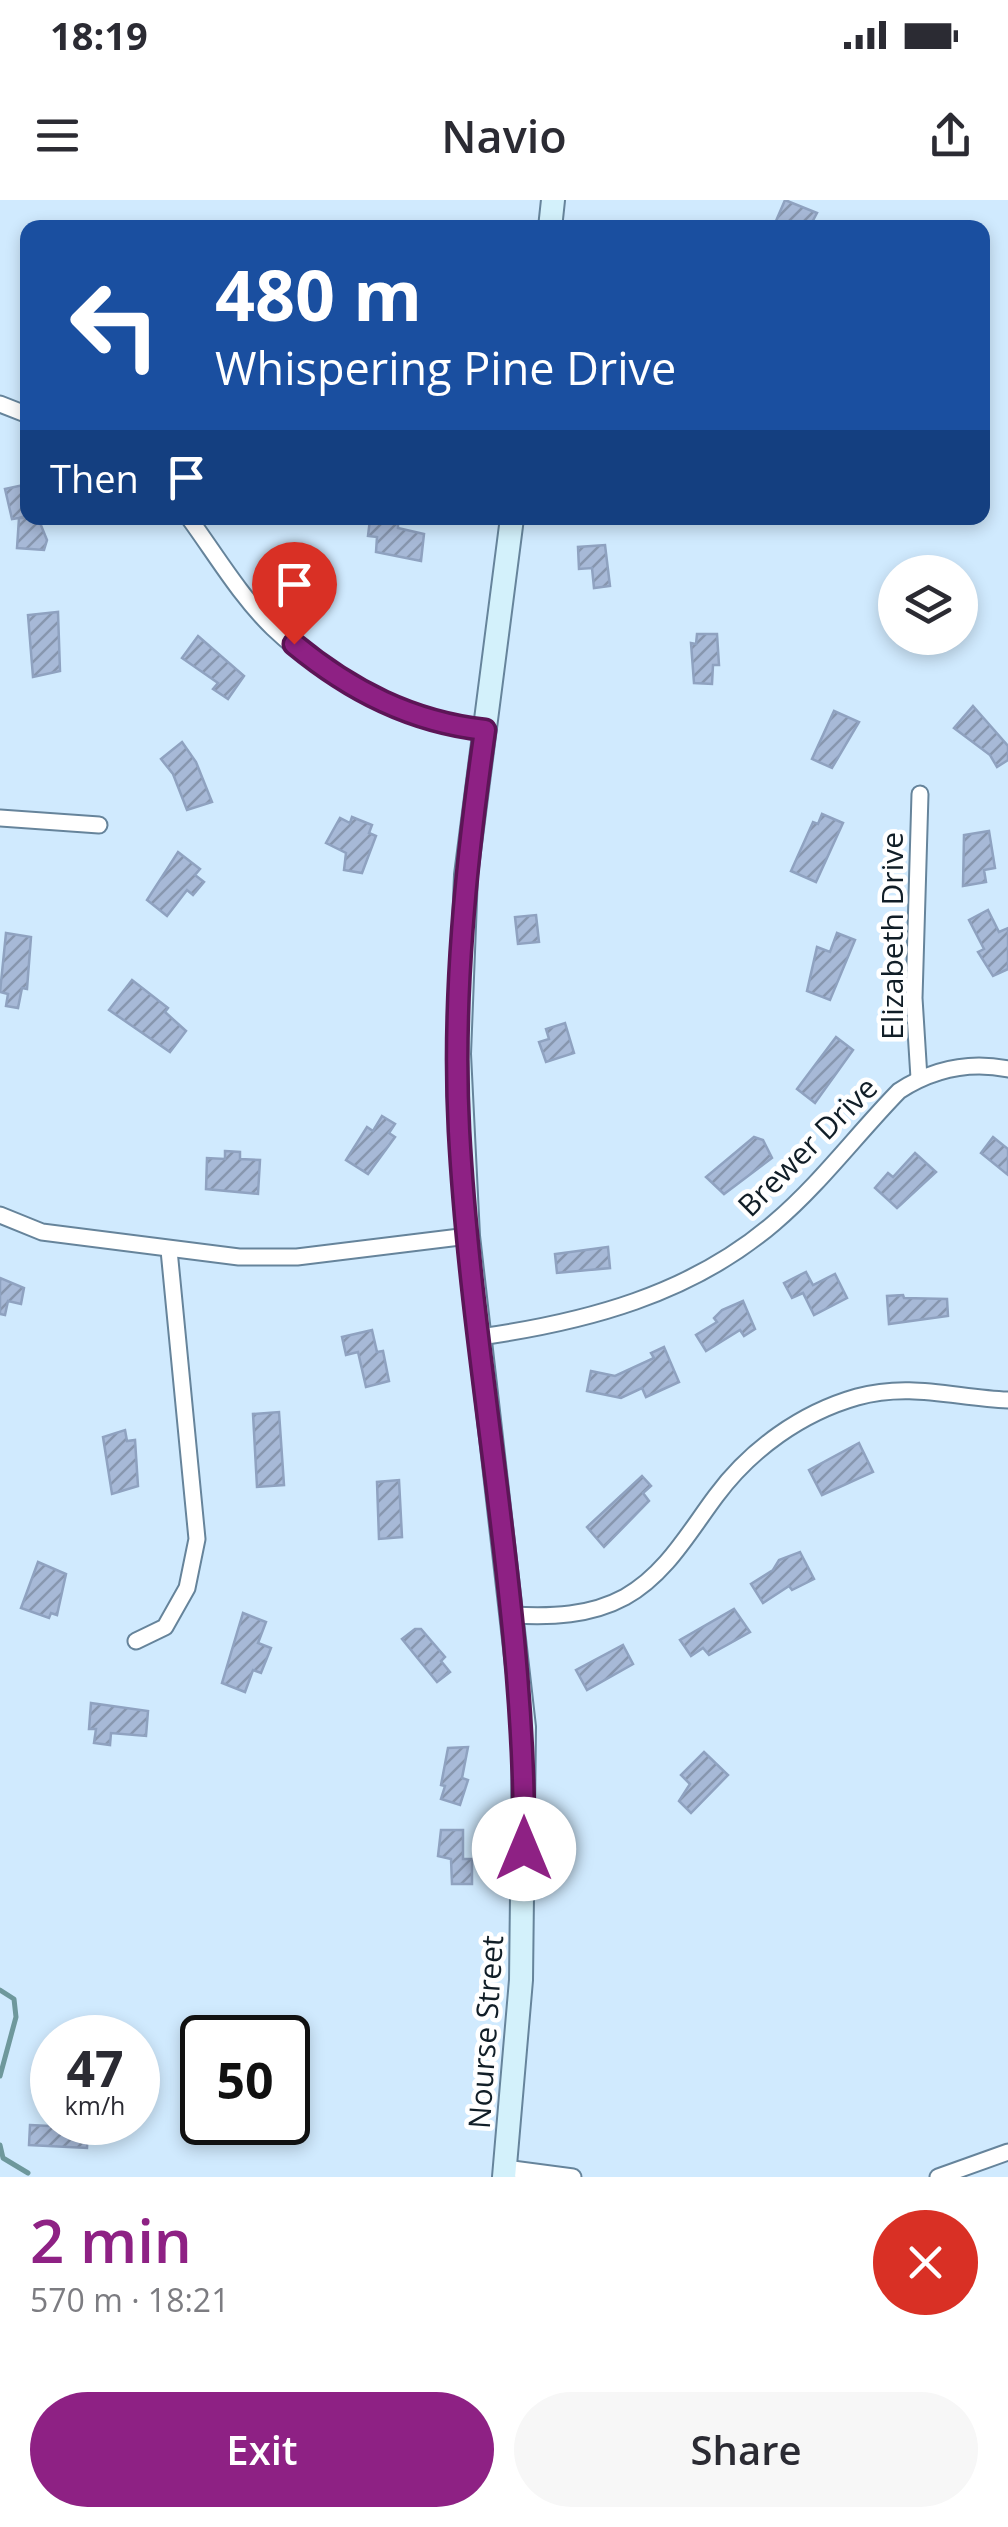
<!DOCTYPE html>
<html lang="en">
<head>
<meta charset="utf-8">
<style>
	body { margin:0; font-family:"Open Sans",sans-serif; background:#f7f7f7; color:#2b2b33; height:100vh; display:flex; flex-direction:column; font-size:38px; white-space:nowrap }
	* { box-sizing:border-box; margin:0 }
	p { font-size:32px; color:#7c7c81 }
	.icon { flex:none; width:55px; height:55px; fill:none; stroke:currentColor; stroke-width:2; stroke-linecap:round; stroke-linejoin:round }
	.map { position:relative; height:1977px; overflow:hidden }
	.sheet { display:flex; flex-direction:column; background:#fff; flex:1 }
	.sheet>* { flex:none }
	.top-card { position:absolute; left:20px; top:20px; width:970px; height:305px; border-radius:20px; box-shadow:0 5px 15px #0003; background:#1a4fa0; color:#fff; overflow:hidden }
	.tools { position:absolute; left:878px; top:355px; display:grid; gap:20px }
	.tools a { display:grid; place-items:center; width:100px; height:100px; border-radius:50%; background:#fff; box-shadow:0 5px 15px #0003; font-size:50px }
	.speed { position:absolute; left:30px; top:1815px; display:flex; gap:20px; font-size:50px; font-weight:700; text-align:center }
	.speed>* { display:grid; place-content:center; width:130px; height:130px; border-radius:50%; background:#fff; box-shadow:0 5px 15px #0003; line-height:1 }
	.speed small { font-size:25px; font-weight:400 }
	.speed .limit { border:5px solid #111; border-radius:15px; background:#fff; color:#111 }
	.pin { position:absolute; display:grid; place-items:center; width:85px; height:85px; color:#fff; margin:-102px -42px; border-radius:50% 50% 50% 0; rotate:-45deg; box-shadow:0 0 10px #0007 }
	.pin .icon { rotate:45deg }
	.me { position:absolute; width:110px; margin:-55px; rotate:0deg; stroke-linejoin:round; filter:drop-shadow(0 0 8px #0008) }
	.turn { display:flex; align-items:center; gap:35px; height:210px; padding:0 30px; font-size:45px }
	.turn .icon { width:130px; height:130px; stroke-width:2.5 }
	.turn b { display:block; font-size:70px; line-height:85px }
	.then { display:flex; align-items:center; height:95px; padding:0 30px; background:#0003; gap:20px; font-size:38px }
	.round { display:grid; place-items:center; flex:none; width:105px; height:105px; border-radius:52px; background:#f7f7f7 }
	.headline { display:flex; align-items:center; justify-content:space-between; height:170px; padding:0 30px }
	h1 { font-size:60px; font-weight:600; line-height:75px; color:#8e2184 }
	.primary-button { display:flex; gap:20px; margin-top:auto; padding:20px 30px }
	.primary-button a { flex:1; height:115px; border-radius:60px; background:#8e2184; color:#fff; font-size:40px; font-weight:600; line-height:115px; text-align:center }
	.primary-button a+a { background:#f7f7f7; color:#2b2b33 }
	.status { display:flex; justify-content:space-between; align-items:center; height:70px; padding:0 50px; background:#fff; direction:ltr }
	.status svg { height:28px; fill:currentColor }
	header { display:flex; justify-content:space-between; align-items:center; height:130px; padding:0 30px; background:#fff; font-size:45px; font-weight:600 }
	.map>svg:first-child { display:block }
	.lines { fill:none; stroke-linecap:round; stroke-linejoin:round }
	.stream { stroke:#6e989c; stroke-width:5 }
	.building { fill:url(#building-hatch); stroke:#8fa2c0; stroke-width:2.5 }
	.street-casing { stroke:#66849b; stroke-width:19 }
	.secondary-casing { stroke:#66849b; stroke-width:26 }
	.street { stroke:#fff; stroke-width:15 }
	.secondary { stroke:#d3f1fb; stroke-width:22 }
	.route-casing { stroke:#5c1556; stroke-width:25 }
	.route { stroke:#8e2184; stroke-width:18 }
	.labels { text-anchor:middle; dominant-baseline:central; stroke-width:9; stroke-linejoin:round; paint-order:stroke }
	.street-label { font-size:30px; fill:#111e27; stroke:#fff }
</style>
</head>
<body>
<div class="status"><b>18:19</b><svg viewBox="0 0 49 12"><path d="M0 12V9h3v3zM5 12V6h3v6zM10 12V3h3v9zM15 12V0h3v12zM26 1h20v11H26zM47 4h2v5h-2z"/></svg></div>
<header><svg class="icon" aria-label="menu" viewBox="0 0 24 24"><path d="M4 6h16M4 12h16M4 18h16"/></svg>Navio<svg class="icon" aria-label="share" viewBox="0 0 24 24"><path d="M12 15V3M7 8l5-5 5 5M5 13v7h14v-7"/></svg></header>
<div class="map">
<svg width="1008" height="1977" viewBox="0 0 1008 1977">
	<defs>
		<pattern id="building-hatch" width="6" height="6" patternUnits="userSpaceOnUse" patternTransform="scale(2.5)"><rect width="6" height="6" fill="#a7b9d7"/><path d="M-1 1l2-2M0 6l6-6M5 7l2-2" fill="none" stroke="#8796ae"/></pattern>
	</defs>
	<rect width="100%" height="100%" fill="#d0eafe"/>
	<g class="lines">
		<!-- stream -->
		<g class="stream">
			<path d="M0 1790 14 1799 16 1817 0 1876"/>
			<path d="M0 1945 3 1958 28 1973"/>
		</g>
	</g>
	<!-- building -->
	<g class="building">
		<path d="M785 0 817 13 809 28H773Z"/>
		<path d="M28 284V315L19 318H38L47 340 44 350 17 348 19 318 12 319 5 289Z"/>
		<path d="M370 319 398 322V328L424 334 421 361 376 352 377 337 368 336Z"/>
		<path d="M605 345 610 386 594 388 592 368 579 369 578 347Z"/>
		<path d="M58 412 60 471 33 477 28 415Z"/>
		<path d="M697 434H717L719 465H713L712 484 694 483 691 443 696 444Z"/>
		<path d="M198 436 244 476 228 499 213 489 218 483 182 458Z"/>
		<path d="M973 506 1008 546V560L997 567 990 555 954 528Z"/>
		<path d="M834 511 859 522 832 568 812 559Z"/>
		<path d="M182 542 196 562 212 602 187 610 173 574 161 559Z"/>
		<path d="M822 614 843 623 816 682 791 671 813 622 818 624Z"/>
		<path d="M352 617 372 625 369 633 376 636 362 673 344 670 346 653 326 643 340 618 350 623Z"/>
		<path d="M989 631 995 668 984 670 986 682 963 686 964 635Z"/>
		<path d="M178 652 200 669 195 675 204 682 193 695 187 690 167 716 147 700Z"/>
		<path d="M988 710 999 732 1008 728V769L993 776 978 752 984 749 969 720Z"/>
		<path d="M536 715 539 742 518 744 515 717Z"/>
		<path d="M6 733 31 737 27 789 22 788 18 808 6 806 8 794 0 792Z"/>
		<path d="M837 733 855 740 830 800 807 791 817 747 830 752Z"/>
		<path d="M132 780 168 808 165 812 186 831 170 852 109 810Z"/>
		<path d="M565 823 574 853 546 862 539 842 549 839 546 829Z"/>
		<path d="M836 837 853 850 815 903 797 889Z"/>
		<path d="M382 916 395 924 389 933 395 937 368 974 346 960 367 927 373 931Z"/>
		<path d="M754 937 763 940 772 958 724 994 706 977Z"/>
		<path d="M993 937 1008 949V975L981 953Z"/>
		<path d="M225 951 240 952V959L260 960 258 994 206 989 207 958 225 959Z"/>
		<path d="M915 953 936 972 897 1008 875 988 888 973 893 977Z"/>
		<path d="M608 1047 610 1068 557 1073 555 1054Z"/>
		<path d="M806 1072 813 1085 835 1074 847 1098 814 1115 803 1093 792 1098 784 1083Z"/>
		<path d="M0 1078 24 1088 21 1104 8 1101 5 1115 0 1114Z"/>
		<path d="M903 1095 904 1098 947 1099 948 1116 889 1124 887 1096Z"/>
		<path d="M743 1101 755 1129 744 1136 740 1130 706 1151 696 1135 717 1122 714 1118 722 1110Z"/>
		<path d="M372 1130 377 1152 383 1151 389 1181 366 1187 358 1152 346 1155 342 1137Z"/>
		<path d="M664 1147 679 1182 646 1197 642 1188 621 1198 587 1191 591 1171 615 1176 654 1158 651 1153Z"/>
		<path d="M279 1212 284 1285 257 1287 253 1214Z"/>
		<path d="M125 1230 127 1241 135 1240 138 1286 112 1294 103 1237Z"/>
		<path d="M859 1243 873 1272 822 1295 809 1270Z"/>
		<path d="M642 1276 651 1286 643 1293 649 1301 604 1347 587 1327Z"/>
		<path d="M399 1280 402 1337 379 1339 377 1282Z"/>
		<path d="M800 1352 814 1379 792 1390 789 1386 763 1403 751 1384 773 1370 779 1360Z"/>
		<path d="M38 1362 66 1374 57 1415 51 1413 49 1418 21 1408Z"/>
		<path d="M734 1409 750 1432 709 1455 703 1448 691 1456 680 1440Z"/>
		<path d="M243 1413 266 1422 258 1443 271 1448 261 1473 253 1470 245 1492 222 1483Z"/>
		<path d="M415 1429H421L445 1457 441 1461 450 1472 437 1482 402 1439Z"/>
		<path d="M623 1445 633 1464 587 1490 576 1470Z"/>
		<path d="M91 1503 148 1511 146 1536 111 1533 110 1545 94 1543 96 1529H89Z"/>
		<path d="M468 1547 462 1578 468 1580 460 1605 441 1599 445 1586 441 1585 448 1548Z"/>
		<path d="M704 1552 728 1575 691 1613 679 1601 690 1584 681 1575Z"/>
		<path d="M441 1630H463V1659H472V1684H452L451 1659 438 1656Z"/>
		<path d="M30 1925 88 1928 87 1948 29 1945Z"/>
	</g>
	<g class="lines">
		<!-- street casing -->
		<g class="street-casing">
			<g id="street">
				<path d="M0 204 28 215"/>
				<path d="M189 318C216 355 240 396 273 428 331 483 406 522 485 530"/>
				<path d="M0 618 99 625"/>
				<path d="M919 878 914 798 920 594"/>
				<path d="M0 1015 42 1032 239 1057H297L468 1036"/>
				<path d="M480 1137C585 1122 690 1095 774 1023 820 984 857 934 899 891 933 869 968 861 1008 869"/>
				<path d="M513 1415C551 1417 590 1416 625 1397 666 1374 689 1332 716 1296 751 1249 801 1213 857 1197 910 1182 956 1198 1008 1200"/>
				<path d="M136 1441 165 1427 187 1388 197 1339 169 1050"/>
				<path d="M505 1968 573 1977"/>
				<path d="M938 1977 1008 1952"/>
			</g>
		</g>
		<!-- secondary casing -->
		<g class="secondary-casing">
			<g id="secondary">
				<path d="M550 28 553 0"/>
				<path d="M504 1977 521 1780 524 1527 468 1036 459 854 466 675 512 318"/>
			</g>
		</g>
		<!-- street -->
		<use href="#street" class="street"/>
		<!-- secondary -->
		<use href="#secondary" class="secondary"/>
	</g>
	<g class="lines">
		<!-- route casing -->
		<g class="route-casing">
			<path id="route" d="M294 444C351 491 412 522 485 530 466 662 452 798 459 931 472 1172 526 1408 524 1649"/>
		</g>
		<!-- route -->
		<use href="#route" class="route"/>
	</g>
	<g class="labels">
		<!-- street labels -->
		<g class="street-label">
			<text transform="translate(891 736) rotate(-90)">Elizabeth Drive</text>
			<text transform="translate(807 946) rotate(-45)">Brewer Drive</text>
			<text transform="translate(485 1832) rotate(-86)">Nourse Street</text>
		</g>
	</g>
</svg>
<div class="tools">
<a><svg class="icon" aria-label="layers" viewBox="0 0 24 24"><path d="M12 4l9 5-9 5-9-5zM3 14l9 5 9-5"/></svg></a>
</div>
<div class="speed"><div>47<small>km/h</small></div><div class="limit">50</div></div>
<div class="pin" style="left:294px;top:444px;background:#d93025"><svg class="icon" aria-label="arrive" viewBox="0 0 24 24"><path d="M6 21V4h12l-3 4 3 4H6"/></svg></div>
<svg class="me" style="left:524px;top:1649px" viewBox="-20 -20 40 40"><circle r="19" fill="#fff"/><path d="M0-13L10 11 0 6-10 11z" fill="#8e2184"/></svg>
<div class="top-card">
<div class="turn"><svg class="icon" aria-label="left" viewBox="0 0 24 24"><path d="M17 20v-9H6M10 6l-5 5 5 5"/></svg><div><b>480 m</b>Whispering Pine Drive</div></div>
<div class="then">Then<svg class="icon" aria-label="arrive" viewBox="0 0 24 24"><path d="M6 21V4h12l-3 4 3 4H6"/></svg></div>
</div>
</div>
<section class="sheet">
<div class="headline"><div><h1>2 min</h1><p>570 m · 18:21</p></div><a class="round" style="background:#d93025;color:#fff"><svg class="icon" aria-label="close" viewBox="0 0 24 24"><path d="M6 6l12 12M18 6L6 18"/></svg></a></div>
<div class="primary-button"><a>Exit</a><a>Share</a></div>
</section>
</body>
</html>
